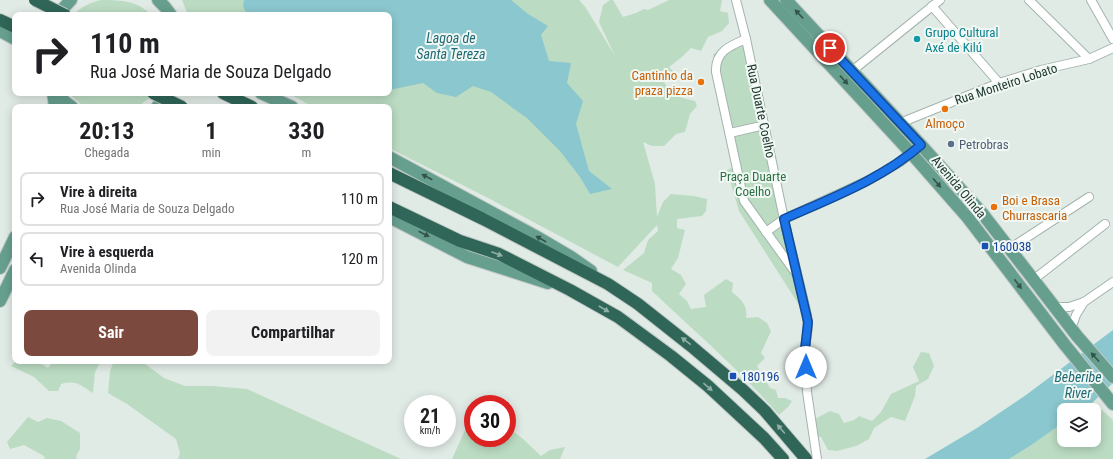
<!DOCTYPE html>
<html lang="pt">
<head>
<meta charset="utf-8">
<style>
	body { margin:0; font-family:"Roboto Condensed",sans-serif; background:#f2f2f2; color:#202124; height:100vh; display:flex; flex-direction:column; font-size:15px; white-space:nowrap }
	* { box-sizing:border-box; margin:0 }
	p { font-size:13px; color:#757577 }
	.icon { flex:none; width:22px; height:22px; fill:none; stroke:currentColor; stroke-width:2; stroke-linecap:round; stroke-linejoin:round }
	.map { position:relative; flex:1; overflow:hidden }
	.drawer { position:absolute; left:12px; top:104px; width:380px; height:260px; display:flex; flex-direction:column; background:#fff; border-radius:8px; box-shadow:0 2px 10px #0003 }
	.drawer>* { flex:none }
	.banner { position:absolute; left:12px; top:12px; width:380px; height:84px; border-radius:8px; box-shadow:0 2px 10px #0003; background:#fff; color:#202124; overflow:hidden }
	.controls { position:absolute; left:1057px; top:403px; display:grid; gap:8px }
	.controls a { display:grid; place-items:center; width:44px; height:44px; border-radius:8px; background:#fff; box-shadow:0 2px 10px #0003; font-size:20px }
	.speed { position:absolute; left:404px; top:395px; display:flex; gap:8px; font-size:20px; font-weight:700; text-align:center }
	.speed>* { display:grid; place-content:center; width:52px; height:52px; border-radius:50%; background:#fff; box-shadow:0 2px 10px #0003; line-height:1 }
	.speed small { font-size:10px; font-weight:400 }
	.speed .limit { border:6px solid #d22; background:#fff; color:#111 }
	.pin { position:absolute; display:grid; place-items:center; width:34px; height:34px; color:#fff; margin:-17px; border:2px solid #fff; border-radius:50%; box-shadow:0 1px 4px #0007 }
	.me { position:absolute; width:44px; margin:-22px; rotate:0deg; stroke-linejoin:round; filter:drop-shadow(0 0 3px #0008) }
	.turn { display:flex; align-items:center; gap:14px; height:84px; padding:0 12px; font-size:18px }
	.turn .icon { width:52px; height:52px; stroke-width:2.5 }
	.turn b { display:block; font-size:28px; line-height:34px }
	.eta { display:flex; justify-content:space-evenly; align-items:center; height:68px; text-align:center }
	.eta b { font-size:24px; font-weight:700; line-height:28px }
	.primary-button { display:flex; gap:8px; margin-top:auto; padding:8px 12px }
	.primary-button a { flex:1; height:46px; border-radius:8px; background:#7c493e; color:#fff; font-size:16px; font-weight:700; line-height:46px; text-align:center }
	.primary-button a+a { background:#f2f2f2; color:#202124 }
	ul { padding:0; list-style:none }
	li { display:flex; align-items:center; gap:12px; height:54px; margin:0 8px 6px; padding:0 4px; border:2px solid #e0e0e0; border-radius:8px }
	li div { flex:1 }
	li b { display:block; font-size:15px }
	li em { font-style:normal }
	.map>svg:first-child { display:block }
	.green { fill:#bbdbc2 }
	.water { fill:#8bc7ce }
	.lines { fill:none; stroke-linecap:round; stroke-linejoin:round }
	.street-casing { stroke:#a4b3ad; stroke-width:10 }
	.primary-casing { stroke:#c1c8c6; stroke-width:14 }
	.highway-casing { stroke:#c1c8c6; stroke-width:14 }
	.street { stroke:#fff; stroke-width:8 }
	.primary { stroke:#679f8e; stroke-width:12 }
	.highway { stroke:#2f6658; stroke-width:12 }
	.highway-bridge-casing { stroke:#c1c8c6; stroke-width:14; stroke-linecap:butt }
	.highway-bridge { stroke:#2f6658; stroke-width:12 }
	.oneway { fill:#33544a }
	.oneway2 { fill:#90afa6 }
	.route-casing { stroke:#114b97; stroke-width:10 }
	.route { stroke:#1a73e8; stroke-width:7 }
	.culture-dot { fill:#0f9aa8; stroke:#f1f8f4; stroke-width:1.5 }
	.food-dot { fill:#e8710a; stroke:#f1f8f4; stroke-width:1.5 }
	.service-dot { fill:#5c6f8a; stroke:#f1f8f4; stroke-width:1.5 }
	.transit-dot { fill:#1a4fb4; stroke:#f1f8f4; stroke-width:1.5 }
	.labels { text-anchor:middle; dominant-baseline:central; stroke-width:4; stroke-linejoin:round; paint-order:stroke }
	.culture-label { font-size:13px; fill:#0d838f; stroke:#f1f8f4; text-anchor:start }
	.food-label { font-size:13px; fill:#c56008; stroke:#f1f8f4; text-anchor:end }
	.street-label { font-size:13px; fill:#223b33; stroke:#f1f8f4 }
	.service-label { font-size:13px; fill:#4e5e75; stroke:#f1f8f4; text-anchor:start }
	.park-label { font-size:13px; fill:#2e7045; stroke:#f1f8f4 }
	.transit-label { font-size:13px; fill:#164399; stroke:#f1f8f4; text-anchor:start }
	.water-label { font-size:14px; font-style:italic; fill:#1f6974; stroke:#f1f8f4 }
</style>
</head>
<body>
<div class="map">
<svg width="1113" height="459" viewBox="0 0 1113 459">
	<rect width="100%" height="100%" fill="#e1ebe6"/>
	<!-- green -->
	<g class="green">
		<path d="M103 0C121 0 138 1 151 15H73C81 7 92 1 103 0Z"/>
		<path d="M182 0H579L586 8 615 56 599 22 603 5 610 0H613L623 17 636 13 644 9 648 10 669 0H722L720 11 728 13 729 23 722 31 708 37 701 51 691 48 683 56 669 67 679 77 663 80C672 96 678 97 695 101L697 106 690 114 685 132 676 134 664 146H652L643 142 655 184 657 217 663 202 671 194 694 196 707 199 706 211 702 216 677 219V228L685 230 678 258 671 269 681 275 686 284 679 294 687 301 691 309 706 307 704 295 726 279 733 283 732 292C742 300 748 306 746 318L758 317 767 323 771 331 761 353 765 358 757 366 770 388 776 390 778 398H785L792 401 788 407 779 415C740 370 695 332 652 291V283L623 270 644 253 648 240 658 231 657 225 618 267 490 199 389 148V107H313L288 93H389V15H188Z"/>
		<path d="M743 45 783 227 799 305 739 211 727 170 736 166V145L713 54Z"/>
		<path d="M68 93H154L151 97 137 107H87L81 104Z"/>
		<path d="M921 352 929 353 934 366 928 379 916 386 915 396 905 421 891 417 874 428 869 439 856 446 837 451 828 450 821 437 815 436 813 420 830 411 839 414 844 423 854 420 859 416 872 421 881 412 891 394 919 381 913 367Z"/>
		<path d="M16 361H37L48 368 52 363 50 361H101L95 372 93 393C80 385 77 380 61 384L58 391H49L34 377 11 366Z"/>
		<path d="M114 361H141L164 378 185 386H212L247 389 401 459H178L180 453 176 439 127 404 108 393 110 371Z"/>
		<path d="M1093 402 1113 420V459H1009L1033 444 1064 422V440H1094V410H1081Z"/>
		<path d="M473 412V438H507V427L522 438 541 456 550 450 565 447 560 459H452Z"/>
		<path d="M28 417 38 422 47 418 61 421 80 433V449L76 456 77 459H45L44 456 24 445 10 449 7 442Z"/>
	</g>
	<!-- water -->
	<g class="water">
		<path d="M244 0H511L528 14 548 26 541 35 549 61 571 63 567 83 583 101 576 124 589 171 612 189 590 194 580 177 560 151 528 119 491 92 473 86 456 97 437 93 423 83 389 90V15H247L243 6Z"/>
		<path d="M1113 330V383L1093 402 1081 410H1064V422L1033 444 1009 459H925L977 428 1026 395Z"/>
	</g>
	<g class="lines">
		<!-- street casing -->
		<g class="street-casing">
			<g id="street">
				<path d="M736 0 746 39 784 219 807 315 808 327 805 349 807 392 817 459"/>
				<path d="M1029 0 1089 59"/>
				<path d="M1091 0 1113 39"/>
				<path d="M932 6 999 83"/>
				<path d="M746 39C729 46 715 52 716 72L744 201 795 272"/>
				<path d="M852 71 940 0"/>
				<path d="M900 123 999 83 1041 70 1089 59 1113 48"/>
				<path d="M730 133 765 125"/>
				<path d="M766 232 784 219 871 179 900 162 921 145"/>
				<path d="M1009 249 1089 197"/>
				<path d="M1033 280 1105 224"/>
				<path d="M1053 307H1069L1084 302 1113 282"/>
				<path d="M1071 329 1076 315 1084 302"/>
			</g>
		</g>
		<!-- primary casing -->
		<g class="primary-casing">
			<g id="primary">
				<path d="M158 0 165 7 171 15"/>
				<path d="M770 0 911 153 968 218 1065 345 1113 404"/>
				<path d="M786 0 921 145 982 213 1077 336 1113 377"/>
				<path d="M57 15 71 0"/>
				<path d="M0 31 15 39"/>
				<path d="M53 93 55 107"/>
				<path d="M59 93 64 101 72 107"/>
				<path d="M261 93 292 107"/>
				<path d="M157 107 170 93"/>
				<path d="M389 157 537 237 571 257 591 271"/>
				<path d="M389 217 467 257 548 283"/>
				<path d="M0 268 15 237"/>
				<path d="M0 301 15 270"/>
			</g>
		</g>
		<!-- highway casing -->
		<g class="highway-casing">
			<g id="highway">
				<path d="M0 20 15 27"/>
				<path d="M223 93 252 107"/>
				<path d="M389 173 483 219 608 284 638 304 691 346 743 390 765 411 806 459"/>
				<path d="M389 207 460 241 499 254 570 290 618 317 671 356 708 386 764 438 783 459"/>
			</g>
		</g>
		<!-- street -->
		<use href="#street" class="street"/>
		<!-- primary -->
		<use href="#primary" class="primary"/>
		<!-- highway -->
		<use href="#highway" class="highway"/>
		<!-- highway-bridge casing -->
		<g class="highway-bridge-casing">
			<g id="highway-bridge">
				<path d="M35 0 65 15"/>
				<path d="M153 93 182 107"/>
			</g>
		</g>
		<!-- highway-bridge -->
		<use href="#highway-bridge" class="highway-bridge"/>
	</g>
	<!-- one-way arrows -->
	<defs><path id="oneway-solid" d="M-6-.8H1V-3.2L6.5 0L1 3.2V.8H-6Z"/></defs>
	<g class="oneway">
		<use href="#oneway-solid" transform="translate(799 14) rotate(-133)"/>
		<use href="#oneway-solid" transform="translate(844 80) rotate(47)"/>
		<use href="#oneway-solid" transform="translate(427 177) rotate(-152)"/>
		<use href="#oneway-solid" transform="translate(937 183) rotate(49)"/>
		<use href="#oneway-solid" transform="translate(424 234) rotate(27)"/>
		<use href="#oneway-solid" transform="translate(541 239) rotate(-150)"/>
		<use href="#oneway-solid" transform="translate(1018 284) rotate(53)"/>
		<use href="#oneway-solid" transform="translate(1095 357) rotate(-132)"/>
	</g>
	<g class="oneway2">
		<use href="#oneway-solid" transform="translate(497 254) rotate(21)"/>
		<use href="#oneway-solid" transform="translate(604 309) rotate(30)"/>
		<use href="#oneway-solid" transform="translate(686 341) rotate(-142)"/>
		<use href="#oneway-solid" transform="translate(708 387) rotate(41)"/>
		<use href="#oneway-solid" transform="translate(781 429) rotate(-130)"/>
	</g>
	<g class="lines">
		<!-- route casing -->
		<g class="route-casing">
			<path id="route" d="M806 367 805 349 808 322 784 219C831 198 882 179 921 145L830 48"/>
		</g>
		<!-- route -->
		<use href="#route" class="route"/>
	</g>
	<!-- markers -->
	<circle class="culture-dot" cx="917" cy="39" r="4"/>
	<g class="food-dot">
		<circle cx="701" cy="82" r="4"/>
		<circle cx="945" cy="109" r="4"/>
		<circle cx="994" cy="207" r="4"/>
	</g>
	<circle class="service-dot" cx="951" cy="144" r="4"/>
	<g class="transit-dot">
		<rect x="981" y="242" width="8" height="8" rx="2"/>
		<rect x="729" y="372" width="8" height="8" rx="2"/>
	</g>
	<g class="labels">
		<!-- culture labels -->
		<g class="culture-label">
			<text x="925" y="32">Grupo Cultural<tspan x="925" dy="15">Axé de Kilú</tspan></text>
		</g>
		<!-- food labels -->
		<g class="food-label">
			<text x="693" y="75">Cantinho da<tspan x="693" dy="15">praza pizza</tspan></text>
			<text x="945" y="123" text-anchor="middle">Almoço</text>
			<text x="1002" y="200" text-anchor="start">Boi e Brasa<tspan x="1002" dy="15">Churrascaria</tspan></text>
		</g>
		<!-- street labels -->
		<g class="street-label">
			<text transform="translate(1006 84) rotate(-18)">Rua Monteiro Lobato</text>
			<text transform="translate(761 111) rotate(78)">Rua Duarte Coelho</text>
			<text transform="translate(959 187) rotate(50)">Avenida Olinda</text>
		</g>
		<!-- service labels -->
		<g class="service-label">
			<text x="959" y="144">Petrobras</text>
		</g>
		<!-- park labels -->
		<g class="park-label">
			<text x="753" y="176">Praça Duarte<tspan x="753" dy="15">Coelho</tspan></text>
		</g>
		<!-- transit labels -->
		<g class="transit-label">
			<text x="993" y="246">160038</text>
			<text x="741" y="376">180196</text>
		</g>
		<!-- water labels -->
		<g class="water-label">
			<text x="451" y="38">Lagoa de<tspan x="451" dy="16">Santa Tereza</tspan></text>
			<text x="1078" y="377">Beberibe<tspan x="1078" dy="16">River</tspan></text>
		</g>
	</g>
</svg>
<div class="controls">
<a><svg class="icon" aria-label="layers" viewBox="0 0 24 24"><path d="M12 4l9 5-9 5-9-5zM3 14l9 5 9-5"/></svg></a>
</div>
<div class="speed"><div>21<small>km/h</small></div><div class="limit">30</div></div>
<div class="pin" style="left:830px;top:48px;background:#d93025"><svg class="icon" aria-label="arrive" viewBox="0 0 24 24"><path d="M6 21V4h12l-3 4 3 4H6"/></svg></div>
<svg class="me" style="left:806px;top:367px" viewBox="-20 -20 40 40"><circle r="19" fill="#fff"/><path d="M0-13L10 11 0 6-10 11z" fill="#1a73e8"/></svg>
<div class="banner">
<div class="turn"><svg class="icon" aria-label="right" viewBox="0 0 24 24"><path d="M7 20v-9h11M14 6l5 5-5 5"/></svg><div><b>110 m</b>Rua José Maria de Souza Delgado</div></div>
</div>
<section class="drawer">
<div class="eta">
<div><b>20:13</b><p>Chegada</p></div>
<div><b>1</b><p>min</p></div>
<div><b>330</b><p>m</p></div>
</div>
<ul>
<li><svg class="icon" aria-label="right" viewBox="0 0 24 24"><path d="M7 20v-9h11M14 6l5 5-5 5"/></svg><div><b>Vire à direita</b><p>Rua José Maria de Souza Delgado</p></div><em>110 m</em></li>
<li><svg class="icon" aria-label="left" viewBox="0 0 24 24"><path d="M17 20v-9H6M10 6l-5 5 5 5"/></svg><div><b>Vire à esquerda</b><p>Avenida Olinda</p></div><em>120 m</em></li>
</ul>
<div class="primary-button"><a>Sair</a><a>Compartilhar</a></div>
</section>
</div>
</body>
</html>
